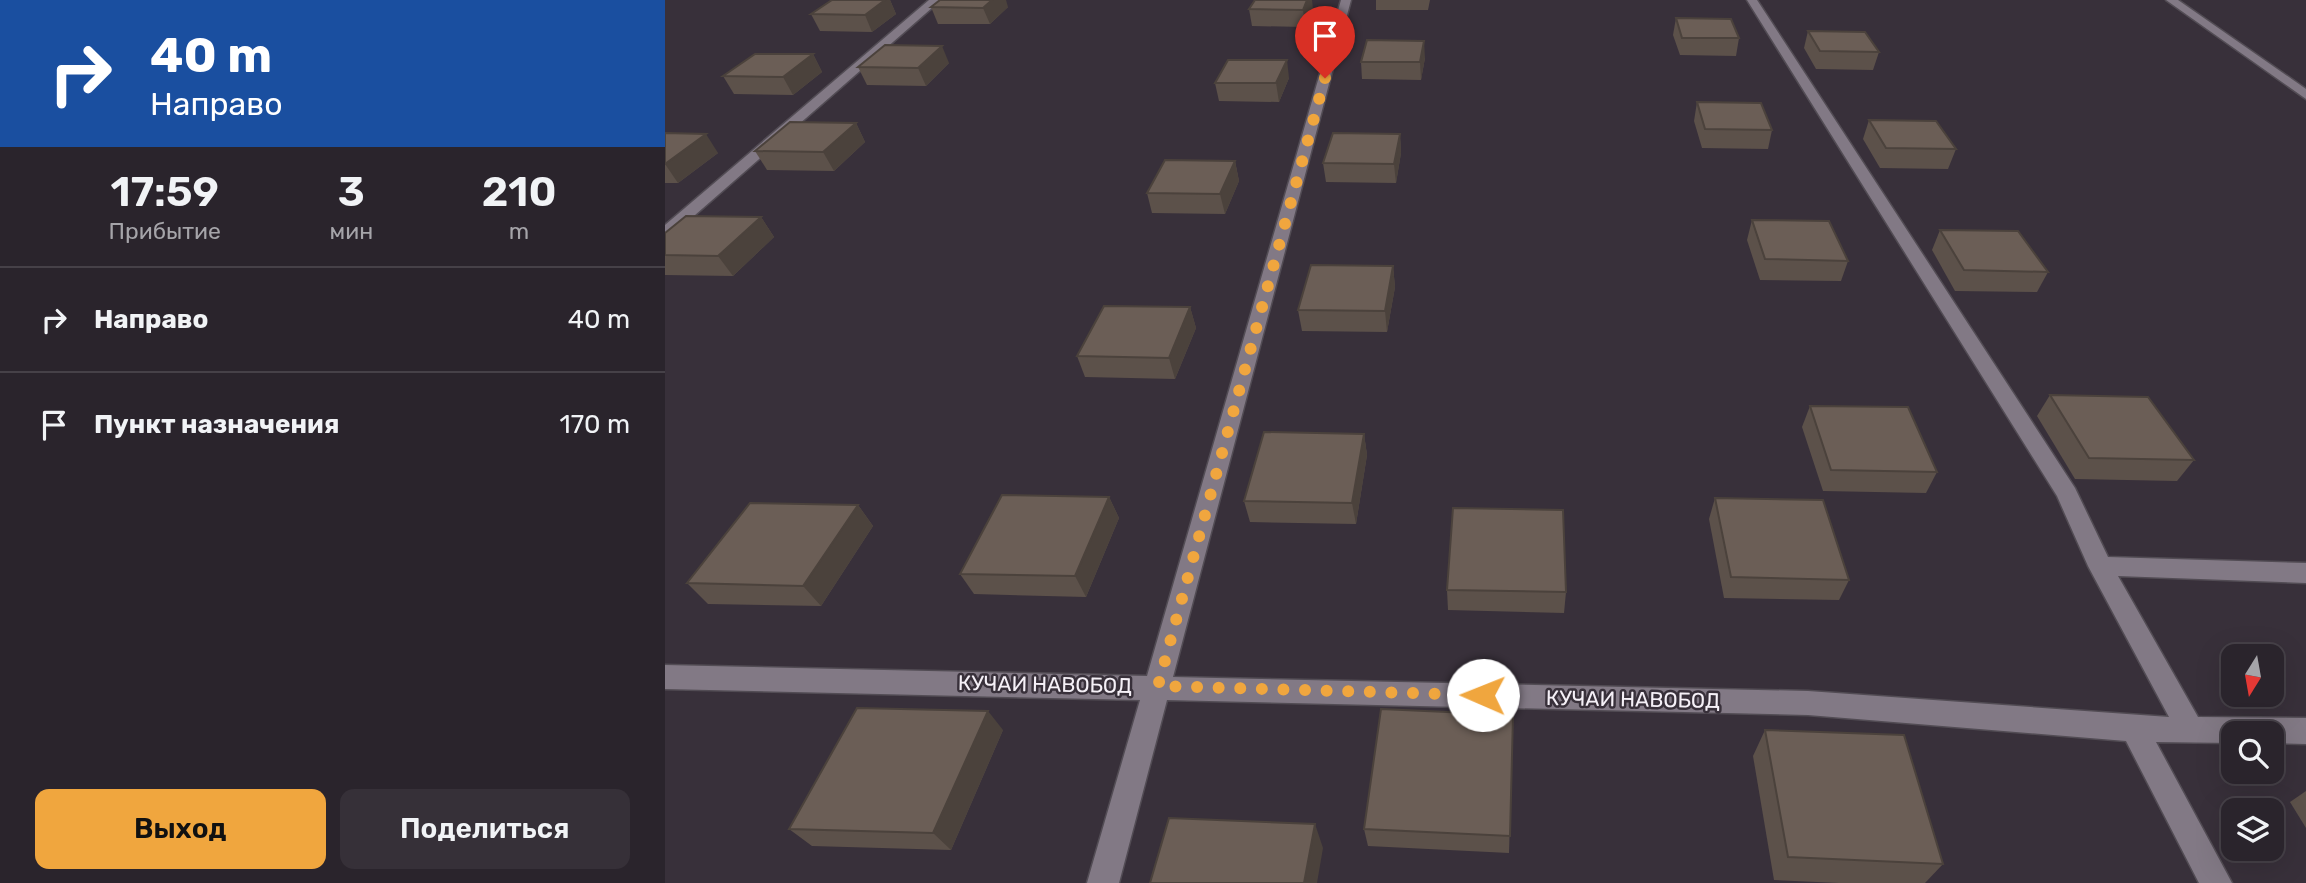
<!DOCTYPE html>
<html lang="ru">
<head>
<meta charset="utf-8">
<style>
	body { margin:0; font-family:Rubik,sans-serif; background:#363038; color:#f1f3f6; height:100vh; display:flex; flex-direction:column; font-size:26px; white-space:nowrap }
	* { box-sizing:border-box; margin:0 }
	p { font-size:23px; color:#a5a4a9 }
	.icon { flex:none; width:38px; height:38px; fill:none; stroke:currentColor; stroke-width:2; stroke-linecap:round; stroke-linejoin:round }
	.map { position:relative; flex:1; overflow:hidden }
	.side { display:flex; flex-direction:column; background:#2a242c; width:665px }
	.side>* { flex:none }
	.top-card { background:#1a4fa0; color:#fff; overflow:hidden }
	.needle { width:46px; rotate:191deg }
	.tools { position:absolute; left:1556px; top:644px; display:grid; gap:14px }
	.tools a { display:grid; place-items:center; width:63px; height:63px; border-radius:14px; background:#2a242c; box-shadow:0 7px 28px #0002,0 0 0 2px #464148; font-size:35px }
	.pin { position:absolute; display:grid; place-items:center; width:60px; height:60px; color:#fff; margin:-72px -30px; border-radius:50% 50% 50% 0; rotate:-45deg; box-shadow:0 0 7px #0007 }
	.pin .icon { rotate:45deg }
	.me { position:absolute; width:77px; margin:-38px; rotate:271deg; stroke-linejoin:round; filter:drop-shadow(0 0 5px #0008) }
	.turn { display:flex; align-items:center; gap:24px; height:147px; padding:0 35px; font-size:32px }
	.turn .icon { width:91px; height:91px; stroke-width:2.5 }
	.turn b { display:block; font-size:49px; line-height:60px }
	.eta { display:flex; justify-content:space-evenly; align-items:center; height:119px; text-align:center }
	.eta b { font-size:42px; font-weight:600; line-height:49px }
	.cta { display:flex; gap:14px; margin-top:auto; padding:14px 35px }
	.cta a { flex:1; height:80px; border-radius:14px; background:#f0a63e; color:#111; font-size:28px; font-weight:600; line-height:80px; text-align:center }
	.cta a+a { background:#363038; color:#f1f3f6 }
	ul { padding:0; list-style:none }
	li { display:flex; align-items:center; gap:21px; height:105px; padding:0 35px; border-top:2px solid #464148 }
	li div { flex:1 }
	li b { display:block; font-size:26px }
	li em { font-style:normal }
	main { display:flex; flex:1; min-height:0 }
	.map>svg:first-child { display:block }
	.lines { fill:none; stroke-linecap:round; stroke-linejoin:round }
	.minor-casing { stroke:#524c54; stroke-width:3 }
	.minor { fill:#827985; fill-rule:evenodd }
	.wall { fill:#5c514a }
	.shaded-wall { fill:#4b423c }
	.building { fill:#6b5e56; stroke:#4b423c; stroke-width:2 }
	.route { stroke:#f0a63e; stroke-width:12; stroke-dasharray:0 21.6 }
	.labels { text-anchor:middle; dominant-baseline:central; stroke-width:5; stroke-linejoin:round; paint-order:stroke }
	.near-street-label { font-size:21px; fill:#f5f0f7; stroke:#38303a }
</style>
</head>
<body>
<main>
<section class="side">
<div class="top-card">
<div class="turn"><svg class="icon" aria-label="right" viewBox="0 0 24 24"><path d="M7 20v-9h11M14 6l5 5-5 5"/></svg><div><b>40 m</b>Направо</div></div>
</div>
<div class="eta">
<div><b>17:59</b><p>Прибытие</p></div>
<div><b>3</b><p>мин</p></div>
<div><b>210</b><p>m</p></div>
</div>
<ul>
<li><svg class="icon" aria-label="right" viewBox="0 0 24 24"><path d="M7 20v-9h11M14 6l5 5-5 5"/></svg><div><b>Направо</b></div><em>40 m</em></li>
<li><svg class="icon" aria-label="arrive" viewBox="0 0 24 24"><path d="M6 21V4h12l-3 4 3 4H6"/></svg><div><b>Пункт назначения</b></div><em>170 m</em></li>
</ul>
<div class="cta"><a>Выход</a><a>Поделиться</a></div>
</section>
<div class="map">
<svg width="1641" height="883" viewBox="0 0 1641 883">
	<rect width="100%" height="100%" fill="#38303a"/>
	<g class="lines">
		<!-- minor casing -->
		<g class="minor-casing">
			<g id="minor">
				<path d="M264 0H276L6 236 0 238V225Z"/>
				<path d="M676 0H686L508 677 1143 691 1504 717 1423 566 1392 496 1082 0H1092L1410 488 1443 557 1641 563V583L1453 576 1533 717 1641 718V744L1606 743V733H1568V743L1491 742 1567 883H1534L1461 741 1143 715 502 700 454 883H422L475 700 0 689V665L482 676Z"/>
				<path d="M1501 0H1513L1641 89V99Z"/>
			</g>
		</g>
		<!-- minor -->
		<use href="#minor" class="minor"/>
	</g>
	<!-- wall -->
	<g class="wall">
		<path d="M167 0H225L231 14 207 32 155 31 146 14Z"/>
		<path d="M711 0H765L763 10H711Z"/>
		<path d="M266 7H343L325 24H273Z"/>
		<path d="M584 9H648L640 27 587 26Z"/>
		<path d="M1011 18 1074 38 1071 56 1015 55 1008 35Z"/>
		<path d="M1143 31 1214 52 1208 70 1151 69 1139 48Z"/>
		<path d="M148 54 157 72 128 95 69 94 58 76Z"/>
		<path d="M760 58 756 80 697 79 696 62Z"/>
		<path d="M284 63 261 86 202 85 193 67Z"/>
		<path d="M624 78 614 102 554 101 550 83Z"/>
		<path d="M1032 102 1107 130 1103 149 1037 148 1029 121Z"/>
		<path d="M1204 120 1291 149 1283 169 1215 168 1198 139Z"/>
		<path d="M191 123 200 142 169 171 102 170 90 151Z"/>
		<path d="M0 133 53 153 13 183H0Z"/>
		<path d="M735 134 736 153 731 183 661 182 658 163Z"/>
		<path d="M570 161 574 181 560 214 487 213 482 193Z"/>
		<path d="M96 217 109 237 68 276 0 275V233Z"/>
		<path d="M1087 220 1183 261 1176 281 1095 280 1082 240Z"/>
		<path d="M1275 230 1383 272 1372 292 1290 291 1267 250Z"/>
		<path d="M728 266 730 287 722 332 637 331 633 310Z"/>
		<path d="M525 307 531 328 510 379 420 377 412 356Z"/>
		<path d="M1385 395 1529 460 1512 481 1410 479 1372 416Z"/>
		<path d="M1145 406 1272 472 1261 493 1158 491 1137 427Z"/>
		<path d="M699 434 702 455 691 524 585 522 579 501Z"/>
		<path d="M444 497 454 518 421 597 309 594 295 574Z"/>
		<path d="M1050 498 1184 580 1174 600 1059 598 1044 519Z"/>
		<path d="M193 505 208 526 156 606 43 604 22 583Z"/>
		<path d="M782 590 901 592 899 613 783 610Z"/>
		<path d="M848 715 844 853 703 846 699 829Z"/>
		<path d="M338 730 286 850 147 846 124 829Z"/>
		<path d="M1100 730 1278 864 1260 883H1174L1109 880 1088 756Z"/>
		<path d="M1641 791V828L1625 802Z"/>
	</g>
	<!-- shaded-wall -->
	<g class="shaded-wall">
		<path d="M220 0H225L231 14 207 32 200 15Z"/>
		<path d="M327 0H341L343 7 325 24 318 8Z"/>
		<path d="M642 0H647L648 9 640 27 638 10Z"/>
		<path d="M759 41 760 58 756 80 755 62Z"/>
		<path d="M277 46 284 63 261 86 253 68Z"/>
		<path d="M148 54 157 72 128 95 118 77Z"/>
		<path d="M622 60 624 78 614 102 611 83Z"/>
		<path d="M191 123 200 142 169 171 158 152Z"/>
		<path d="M41 134 53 153 13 183 0 164Z"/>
		<path d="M735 134 736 153 731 183 729 164Z"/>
		<path d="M570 161 574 181 560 214 555 194Z"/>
		<path d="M96 217 109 237 68 276 53 256Z"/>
		<path d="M728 266 730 287 722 332 720 311Z"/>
		<path d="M525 307 531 328 510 379 504 358Z"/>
		<path d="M699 434 702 455 691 524 687 503Z"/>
		<path d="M444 497 454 518 421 597 410 576Z"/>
		<path d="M193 505 208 526 156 606 138 586Z"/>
		<path d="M323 711 338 730 286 850 268 833Z"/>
		<path d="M650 824 658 848 652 883H639Z"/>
	</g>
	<!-- building -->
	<g class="building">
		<path d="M167 0H220L200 15 146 14Z"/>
		<path d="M275 0H327L318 8 266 7Z"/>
		<path d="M590 0H642L638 10 584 9Z"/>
		<path d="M1011 18 1066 19 1074 38H1017Z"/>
		<path d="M1143 31 1200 32 1214 52 1155 51Z"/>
		<path d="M702 40 759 41 755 62H696Z"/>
		<path d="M220 45 277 46 253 68 193 67Z"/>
		<path d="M90 54H148L118 77 58 76Z"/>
		<path d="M563 60H622L611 83H550Z"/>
		<path d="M1032 102 1096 103 1107 130 1040 129Z"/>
		<path d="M1204 120 1271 121 1291 149 1221 148Z"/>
		<path d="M125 122 191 123 158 152 90 151Z"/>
		<path d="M0 133 41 134 0 164Z"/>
		<path d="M668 133 735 134 729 164 658 163Z"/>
		<path d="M500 160 570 161 555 194 482 193Z"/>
		<path d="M21 216 96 217 53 256 0 255V233Z"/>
		<path d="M1087 220 1164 221 1183 261 1100 259Z"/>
		<path d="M1275 230 1353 231 1383 272 1299 270Z"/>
		<path d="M646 265 728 266 720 311 633 310Z"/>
		<path d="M439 306 525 307 504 358 412 356Z"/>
		<path d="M1385 395 1483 397 1529 460 1424 458Z"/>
		<path d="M1145 406 1243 407 1272 472 1166 470Z"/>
		<path d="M599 432 699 434 687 503 579 501Z"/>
		<path d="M337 495 444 497 410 576 295 574Z"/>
		<path d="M1050 498 1158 500 1184 580 1066 577Z"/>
		<path d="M85 503 193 505 138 586 22 583Z"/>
		<path d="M788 508 898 510 901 592 782 590Z"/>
		<path d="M192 708 323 711 268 833 124 829Z"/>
		<path d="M716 709 848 715 845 836 699 829Z"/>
		<path d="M1100 730 1239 735 1278 864 1123 857Z"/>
		<path d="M504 818 650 824 639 883H485Z"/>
	</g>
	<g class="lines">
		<!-- route -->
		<path class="route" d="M660 78 493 686 818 695"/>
	</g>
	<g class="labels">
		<!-- near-street labels -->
		<g class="near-street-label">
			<text transform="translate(380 684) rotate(1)">КУЧАИ НАВОБОД</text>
			<text transform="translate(968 699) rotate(1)">КУЧАИ НАВОБОД</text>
		</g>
	</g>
</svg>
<div class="tools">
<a><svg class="needle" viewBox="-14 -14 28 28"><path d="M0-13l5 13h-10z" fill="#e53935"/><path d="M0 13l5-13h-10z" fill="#a5a4a9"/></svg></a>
<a><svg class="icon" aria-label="search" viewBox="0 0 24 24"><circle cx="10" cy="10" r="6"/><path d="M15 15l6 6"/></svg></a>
<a><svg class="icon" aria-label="layers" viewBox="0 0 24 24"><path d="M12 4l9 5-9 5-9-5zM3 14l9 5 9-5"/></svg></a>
</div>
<div class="pin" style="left:660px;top:78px;background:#d93025"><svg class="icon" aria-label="arrive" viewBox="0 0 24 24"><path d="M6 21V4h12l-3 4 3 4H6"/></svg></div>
<svg class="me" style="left:818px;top:695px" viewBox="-20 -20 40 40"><circle r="19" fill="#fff"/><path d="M0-13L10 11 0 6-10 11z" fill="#f0a63e"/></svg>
</div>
</main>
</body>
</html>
